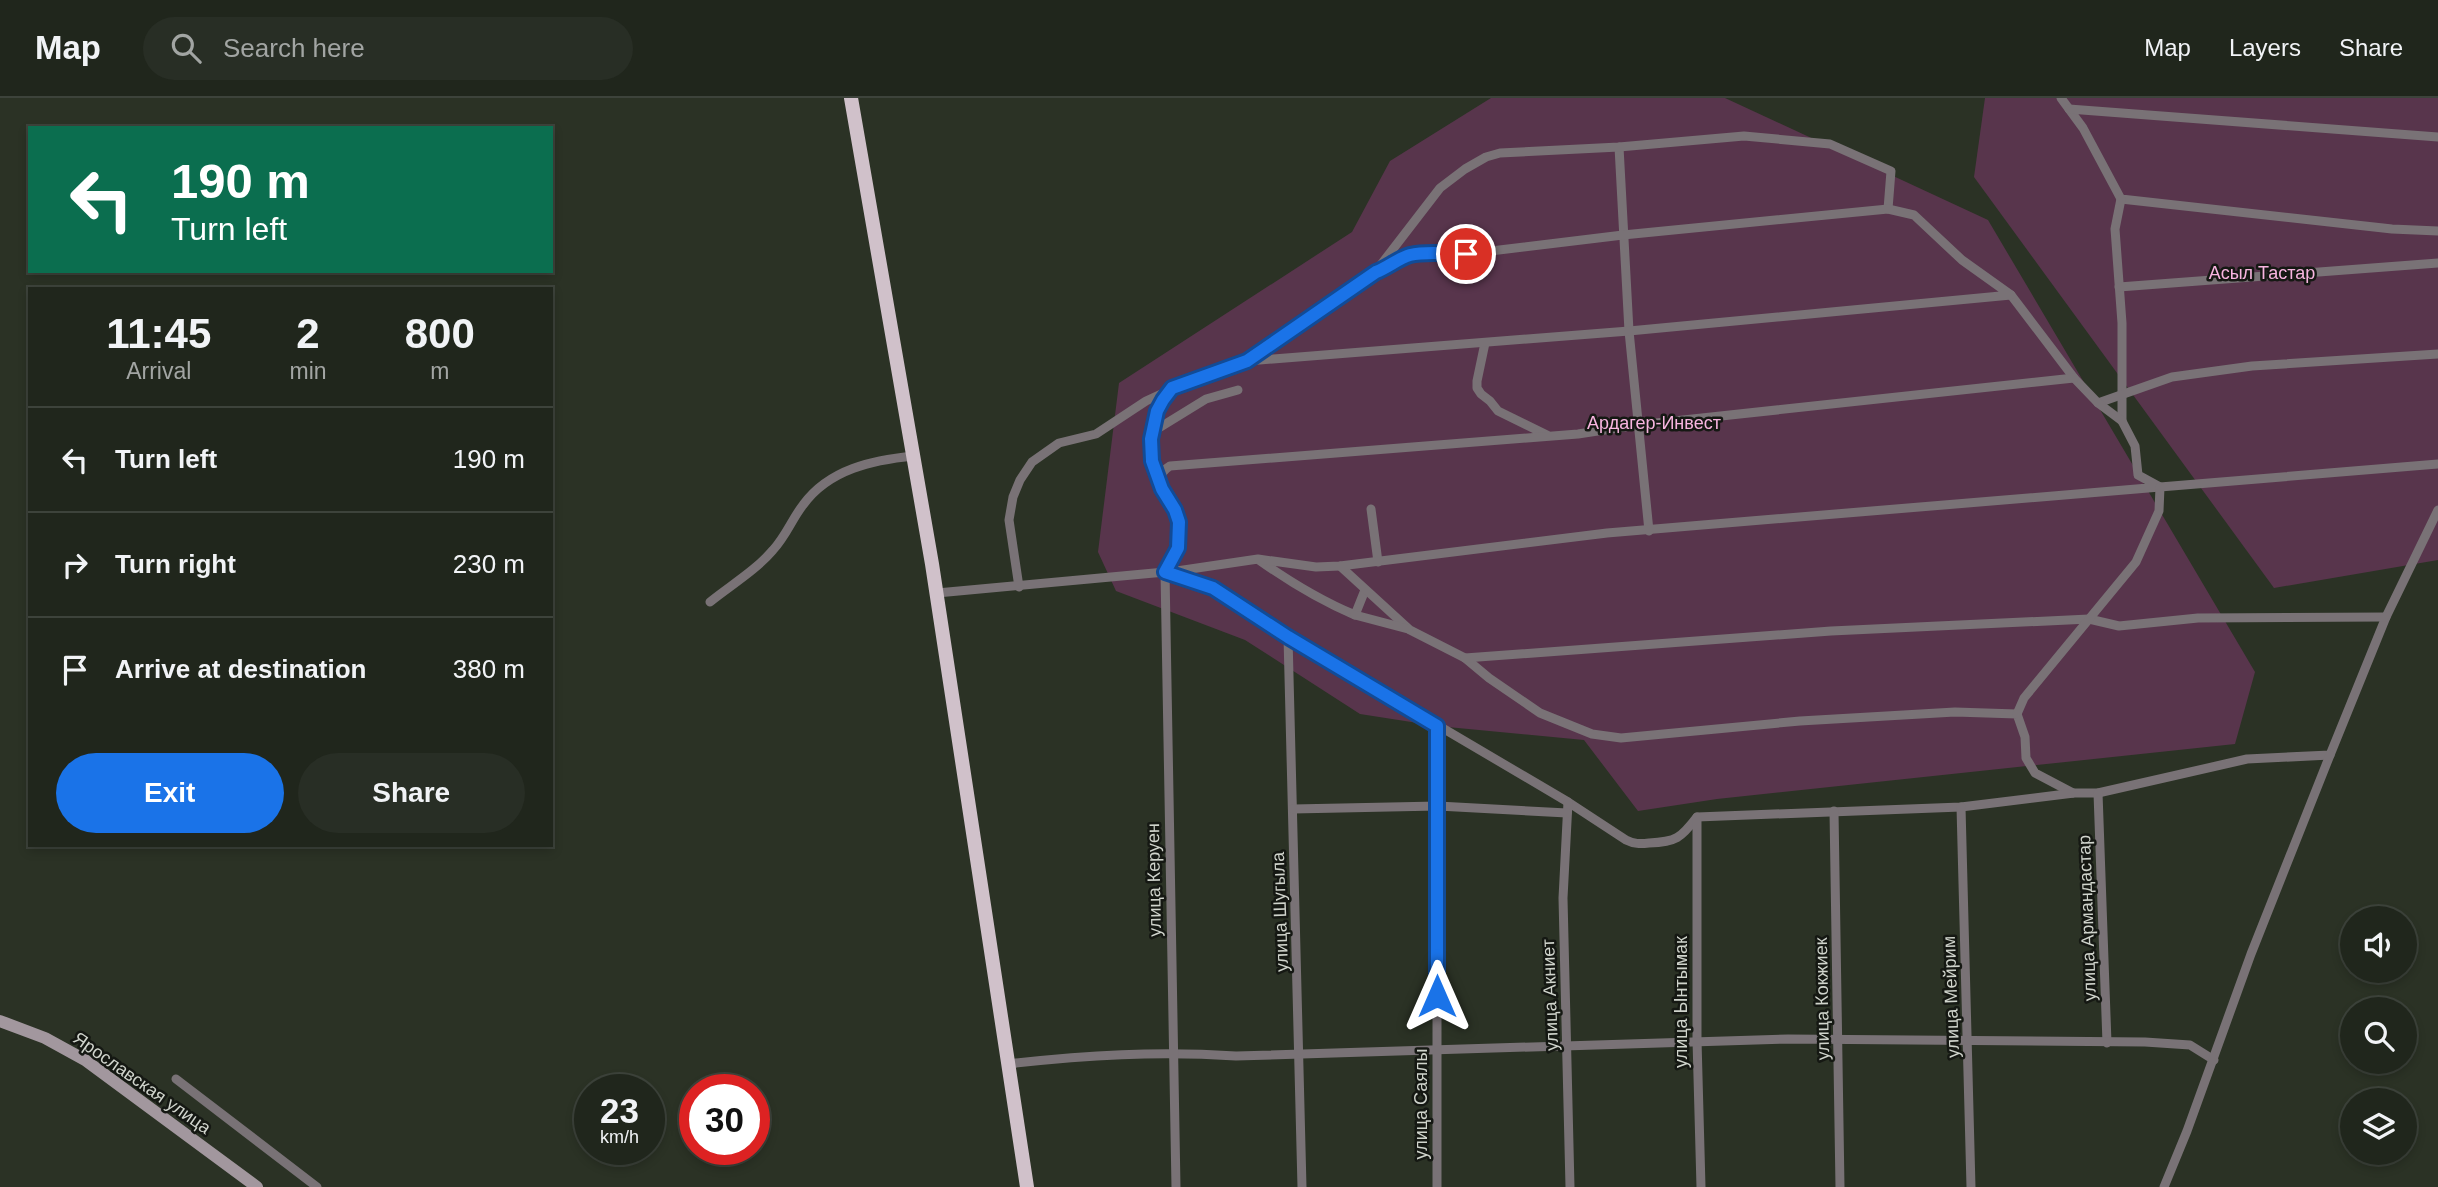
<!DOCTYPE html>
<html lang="en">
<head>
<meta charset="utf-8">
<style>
	body { margin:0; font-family:Arial,sans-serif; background:#282e25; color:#f1f3f6; height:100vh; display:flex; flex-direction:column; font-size:26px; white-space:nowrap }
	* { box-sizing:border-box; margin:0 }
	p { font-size:23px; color:#a2a5a3 }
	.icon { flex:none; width:38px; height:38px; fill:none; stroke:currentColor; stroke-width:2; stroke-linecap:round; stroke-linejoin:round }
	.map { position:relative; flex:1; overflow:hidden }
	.panel { position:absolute; left:28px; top:189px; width:525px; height:560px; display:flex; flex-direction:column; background:#20261c; border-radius:0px; box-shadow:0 4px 10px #0003,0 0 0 2px #3d433b }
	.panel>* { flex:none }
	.guide { position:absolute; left:28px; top:28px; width:525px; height:147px; border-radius:0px; box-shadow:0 4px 10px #0003,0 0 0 2px #3d433b; background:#0b6e4f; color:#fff; overflow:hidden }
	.buttons { position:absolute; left:2340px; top:808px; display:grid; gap:14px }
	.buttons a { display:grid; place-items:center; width:77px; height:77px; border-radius:50%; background:#20261c; box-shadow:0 4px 10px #0003,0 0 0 2px #3d433b; font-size:35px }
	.speed { position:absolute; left:574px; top:976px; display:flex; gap:14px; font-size:35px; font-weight:700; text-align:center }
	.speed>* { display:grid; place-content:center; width:91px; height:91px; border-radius:50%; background:#20261c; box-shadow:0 4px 10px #0003,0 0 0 2px #3d433b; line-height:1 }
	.speed small { font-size:18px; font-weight:400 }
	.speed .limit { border:10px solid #d22; background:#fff; color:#111 }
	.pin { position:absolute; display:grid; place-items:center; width:60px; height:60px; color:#fff; margin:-30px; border:4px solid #fff; border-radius:50%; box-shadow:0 2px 7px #0007 }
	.me { position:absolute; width:77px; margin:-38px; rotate:0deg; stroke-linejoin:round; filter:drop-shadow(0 0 5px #0008) }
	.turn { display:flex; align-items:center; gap:24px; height:147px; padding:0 28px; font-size:32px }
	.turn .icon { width:91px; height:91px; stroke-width:2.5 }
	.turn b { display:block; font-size:49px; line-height:60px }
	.eta { display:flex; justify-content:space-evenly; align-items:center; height:119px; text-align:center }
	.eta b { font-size:42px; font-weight:600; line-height:49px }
	.primary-button { display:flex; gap:14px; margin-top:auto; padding:14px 28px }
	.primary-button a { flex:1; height:80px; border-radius:42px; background:#1a73e8; color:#fff; font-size:28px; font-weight:600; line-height:80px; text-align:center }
	.primary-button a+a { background:#282e25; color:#f1f3f6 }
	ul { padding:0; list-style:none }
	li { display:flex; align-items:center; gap:21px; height:105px; padding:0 28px; border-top:2px solid #3d433b }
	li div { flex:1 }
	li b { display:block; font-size:26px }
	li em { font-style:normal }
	header { display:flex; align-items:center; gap:42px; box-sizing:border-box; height:98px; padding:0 35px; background:#20261c; border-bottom:2px solid #3d433b }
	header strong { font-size:33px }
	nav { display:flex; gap:38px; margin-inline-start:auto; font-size:24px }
	.search { width:490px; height:63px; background:#282e25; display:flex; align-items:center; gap:18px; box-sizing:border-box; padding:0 24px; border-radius:38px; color:#a2a5a3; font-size:26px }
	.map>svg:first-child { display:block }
	.green { fill:#58354c }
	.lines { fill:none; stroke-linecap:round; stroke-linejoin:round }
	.minor { stroke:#797276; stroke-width:9 }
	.secondary { stroke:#a2979e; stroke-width:12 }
	.trunk { stroke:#d0c1ca; stroke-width:14 }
	.route-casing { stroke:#114b97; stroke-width:18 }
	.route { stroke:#1a73e8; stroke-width:12 }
	.labels { text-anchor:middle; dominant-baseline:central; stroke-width:5; stroke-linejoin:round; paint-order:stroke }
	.park-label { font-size:18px; fill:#f8b5e0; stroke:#151813 }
	.street-label { font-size:18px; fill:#d0d4cc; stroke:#151813 }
</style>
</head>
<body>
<header>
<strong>Map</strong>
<div class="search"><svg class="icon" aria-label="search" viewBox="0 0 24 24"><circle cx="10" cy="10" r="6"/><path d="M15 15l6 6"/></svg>Search here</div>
<nav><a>Map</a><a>Layers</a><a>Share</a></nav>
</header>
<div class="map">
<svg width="2438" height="1089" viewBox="0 0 2438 1089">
	<rect width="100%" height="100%" fill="#2b3225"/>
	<!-- green -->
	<g class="green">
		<path d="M1491 0H1725L1988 122 2255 574 2235 646 1717 701 1638 713 1584 642 1437 628 1360 616 1245 542 1116 493 1098 454 1119 285 1352 134 1390 63Z"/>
		<path d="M1985 0H2438V462L2274 490 1974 79Z"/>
	</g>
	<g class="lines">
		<!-- minor -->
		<g class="minor">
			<path d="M2061 0 2083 30 2121 101 2392 131 2438 133"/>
			<path d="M2069 11 2438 39"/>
			<path d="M1619 49 1629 233 1649 433"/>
			<path d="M2121 101 2115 131 2122 225V323"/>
			<path d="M2119 189 2438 165"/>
			<path d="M1485 245 1477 283V290L1481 296 1490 303 1498 313 1547 337"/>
			<path d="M1248 262 1373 177 1440 90 1465 71 1486 59 1500 55 1619 49 1744 38 1830 46 1891 73 1888 111"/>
			<path d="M2098 305 2172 279 2252 268 2438 256"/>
			<path d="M1154 333 1206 301 1238 292"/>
			<path d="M1160 383C1147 350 1148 321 1171 292"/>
			<path d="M1371 411 1378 464"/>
			<path d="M1259 462C1290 484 1319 502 1355 517L1365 492"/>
			<path d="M1340 468 1410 532 1465 560 1489 580 1540 615 1592 636 1621 640 1800 623 1955 614 2017 616 2025 639 2026 660 2035 675 2073 695"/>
			<path d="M1170 474 1258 461 1316 469 1340 468 1607 435 2160 389 2138 377 2135 348 2122 323 2098 305 2074 280 2011 197"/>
			<path d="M1019 489 1009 422 1013 399 1020 382 1032 364 1059 345 1096 336 1146 303 1172 291 1247 263 1629 233 2011 197 1962 162 1914 117 1888 111 1623 137 1466 156H1420L1407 158 1393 167 1375 175"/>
			<path d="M937 495 1165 474 1214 490 1288 539 1568 704 1626 742C1634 746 1640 746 1649 745 1676 744 1681 740 1697 719L1961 709 2074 695H2098L2247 661 2330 657 2386 519 2438 412"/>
			<path d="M710 504C731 487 755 473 773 452 786 438 792 421 803 407 829 371 873 362 914 358"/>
			<path d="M1355 517 1408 531"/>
			<path d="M1288 539 1302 1089"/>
			<path d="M1465 560 1831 533 2089 521 2119 528 2198 520 2386 519"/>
			<path d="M2017 616 2024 600 2136 464 2159 413 2160 389 2438 366"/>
			<path d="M2098 695 2107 945"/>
			<path d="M1568 704 1563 800 1570 1089"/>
			<path d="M1961 709 1971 1089"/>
			<path d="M1293 711 1438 708 1567 715"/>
			<path d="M1834 713 1840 1089"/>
			<path d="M1697 719V942L1701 1089"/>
			<path d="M1008 966C1086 957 1157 953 1236 958L1788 941 2145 944 2190 947 2214 962"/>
			<path d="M176 981 317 1089"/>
			<path d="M1176 1089 1165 474C1174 458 1180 446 1179 427 1177 409 1145 382 1170 368L1578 336 1637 327 2074 280"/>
			<path d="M1437 1089V628"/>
			<path d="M2164 1089 2187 1033 2251 856 2330 657"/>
		</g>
		<!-- secondary -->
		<path class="secondary" d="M0 923 45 940 85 962 257 1089"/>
		<!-- trunk -->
		<path class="trunk" d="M851 0 932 466 1027 1089"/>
	</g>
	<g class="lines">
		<!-- route casing -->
		<g class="route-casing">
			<path id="route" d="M1437 898V628L1288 539 1213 490 1165 474 1178 450 1179 424 1175 412 1162 391 1152 363 1151 341 1157 313 1163 302 1172 290 1247 263 1376 174C1387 170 1399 160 1410 157 1427 153 1448 156 1466 156"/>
		</g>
		<!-- route -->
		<use href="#route" class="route"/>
	</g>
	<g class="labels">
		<!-- park labels -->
		<g class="park-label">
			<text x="2262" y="175">Асыл Тастар</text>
			<text x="1654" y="325">Ардагер-Инвест</text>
		</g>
		<!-- street labels -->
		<g class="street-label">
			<text transform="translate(1154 782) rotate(-91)">улица Керуен</text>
			<text transform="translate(1280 814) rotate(-92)">улица Шугыла</text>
			<text transform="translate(2087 820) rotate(-92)">улица Армандастар</text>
			<text transform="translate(1550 897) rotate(-92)">улица Акниет</text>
			<text transform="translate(1951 899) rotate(-92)">улица Мейрим</text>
			<text transform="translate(1822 901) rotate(-91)">улица Кокжиек</text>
			<text transform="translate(1681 904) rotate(-90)">улица Ынтымак</text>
			<text transform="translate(142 985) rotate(35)">Ярославская улица</text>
			<text transform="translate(1421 1006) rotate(-90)">улица Саялы</text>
		</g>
	</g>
</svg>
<div class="buttons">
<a><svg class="icon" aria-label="sound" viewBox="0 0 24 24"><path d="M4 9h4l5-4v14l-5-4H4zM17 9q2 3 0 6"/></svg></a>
<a><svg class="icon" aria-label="search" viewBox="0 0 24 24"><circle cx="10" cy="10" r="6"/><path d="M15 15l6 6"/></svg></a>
<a><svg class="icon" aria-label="layers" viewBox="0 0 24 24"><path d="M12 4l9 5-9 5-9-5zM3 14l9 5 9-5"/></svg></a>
</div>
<div class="speed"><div>23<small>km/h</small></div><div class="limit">30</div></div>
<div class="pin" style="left:1466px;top:156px;background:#d93025"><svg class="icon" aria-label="arrive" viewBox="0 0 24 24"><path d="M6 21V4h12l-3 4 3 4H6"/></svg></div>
<svg class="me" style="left:1437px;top:898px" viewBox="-20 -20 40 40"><path d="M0-17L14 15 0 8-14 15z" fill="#1a73e8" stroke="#fff" stroke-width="4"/></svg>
<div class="guide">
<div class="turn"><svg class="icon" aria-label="left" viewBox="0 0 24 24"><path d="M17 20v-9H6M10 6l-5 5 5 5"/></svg><div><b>190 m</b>Turn left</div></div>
</div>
<section class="panel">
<div class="eta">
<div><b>11:45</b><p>Arrival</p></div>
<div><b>2</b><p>min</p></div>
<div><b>800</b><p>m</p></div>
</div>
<ul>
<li><svg class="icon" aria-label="left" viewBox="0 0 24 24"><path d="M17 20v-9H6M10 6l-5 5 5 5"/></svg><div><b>Turn left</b></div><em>190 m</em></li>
<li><svg class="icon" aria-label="right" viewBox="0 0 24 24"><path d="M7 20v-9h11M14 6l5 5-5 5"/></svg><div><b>Turn right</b></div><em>230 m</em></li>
<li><svg class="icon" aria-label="arrive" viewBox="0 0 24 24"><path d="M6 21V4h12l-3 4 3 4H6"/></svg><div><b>Arrive at destination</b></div><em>380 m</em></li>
</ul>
<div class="primary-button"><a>Exit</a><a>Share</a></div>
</section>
</div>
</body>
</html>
